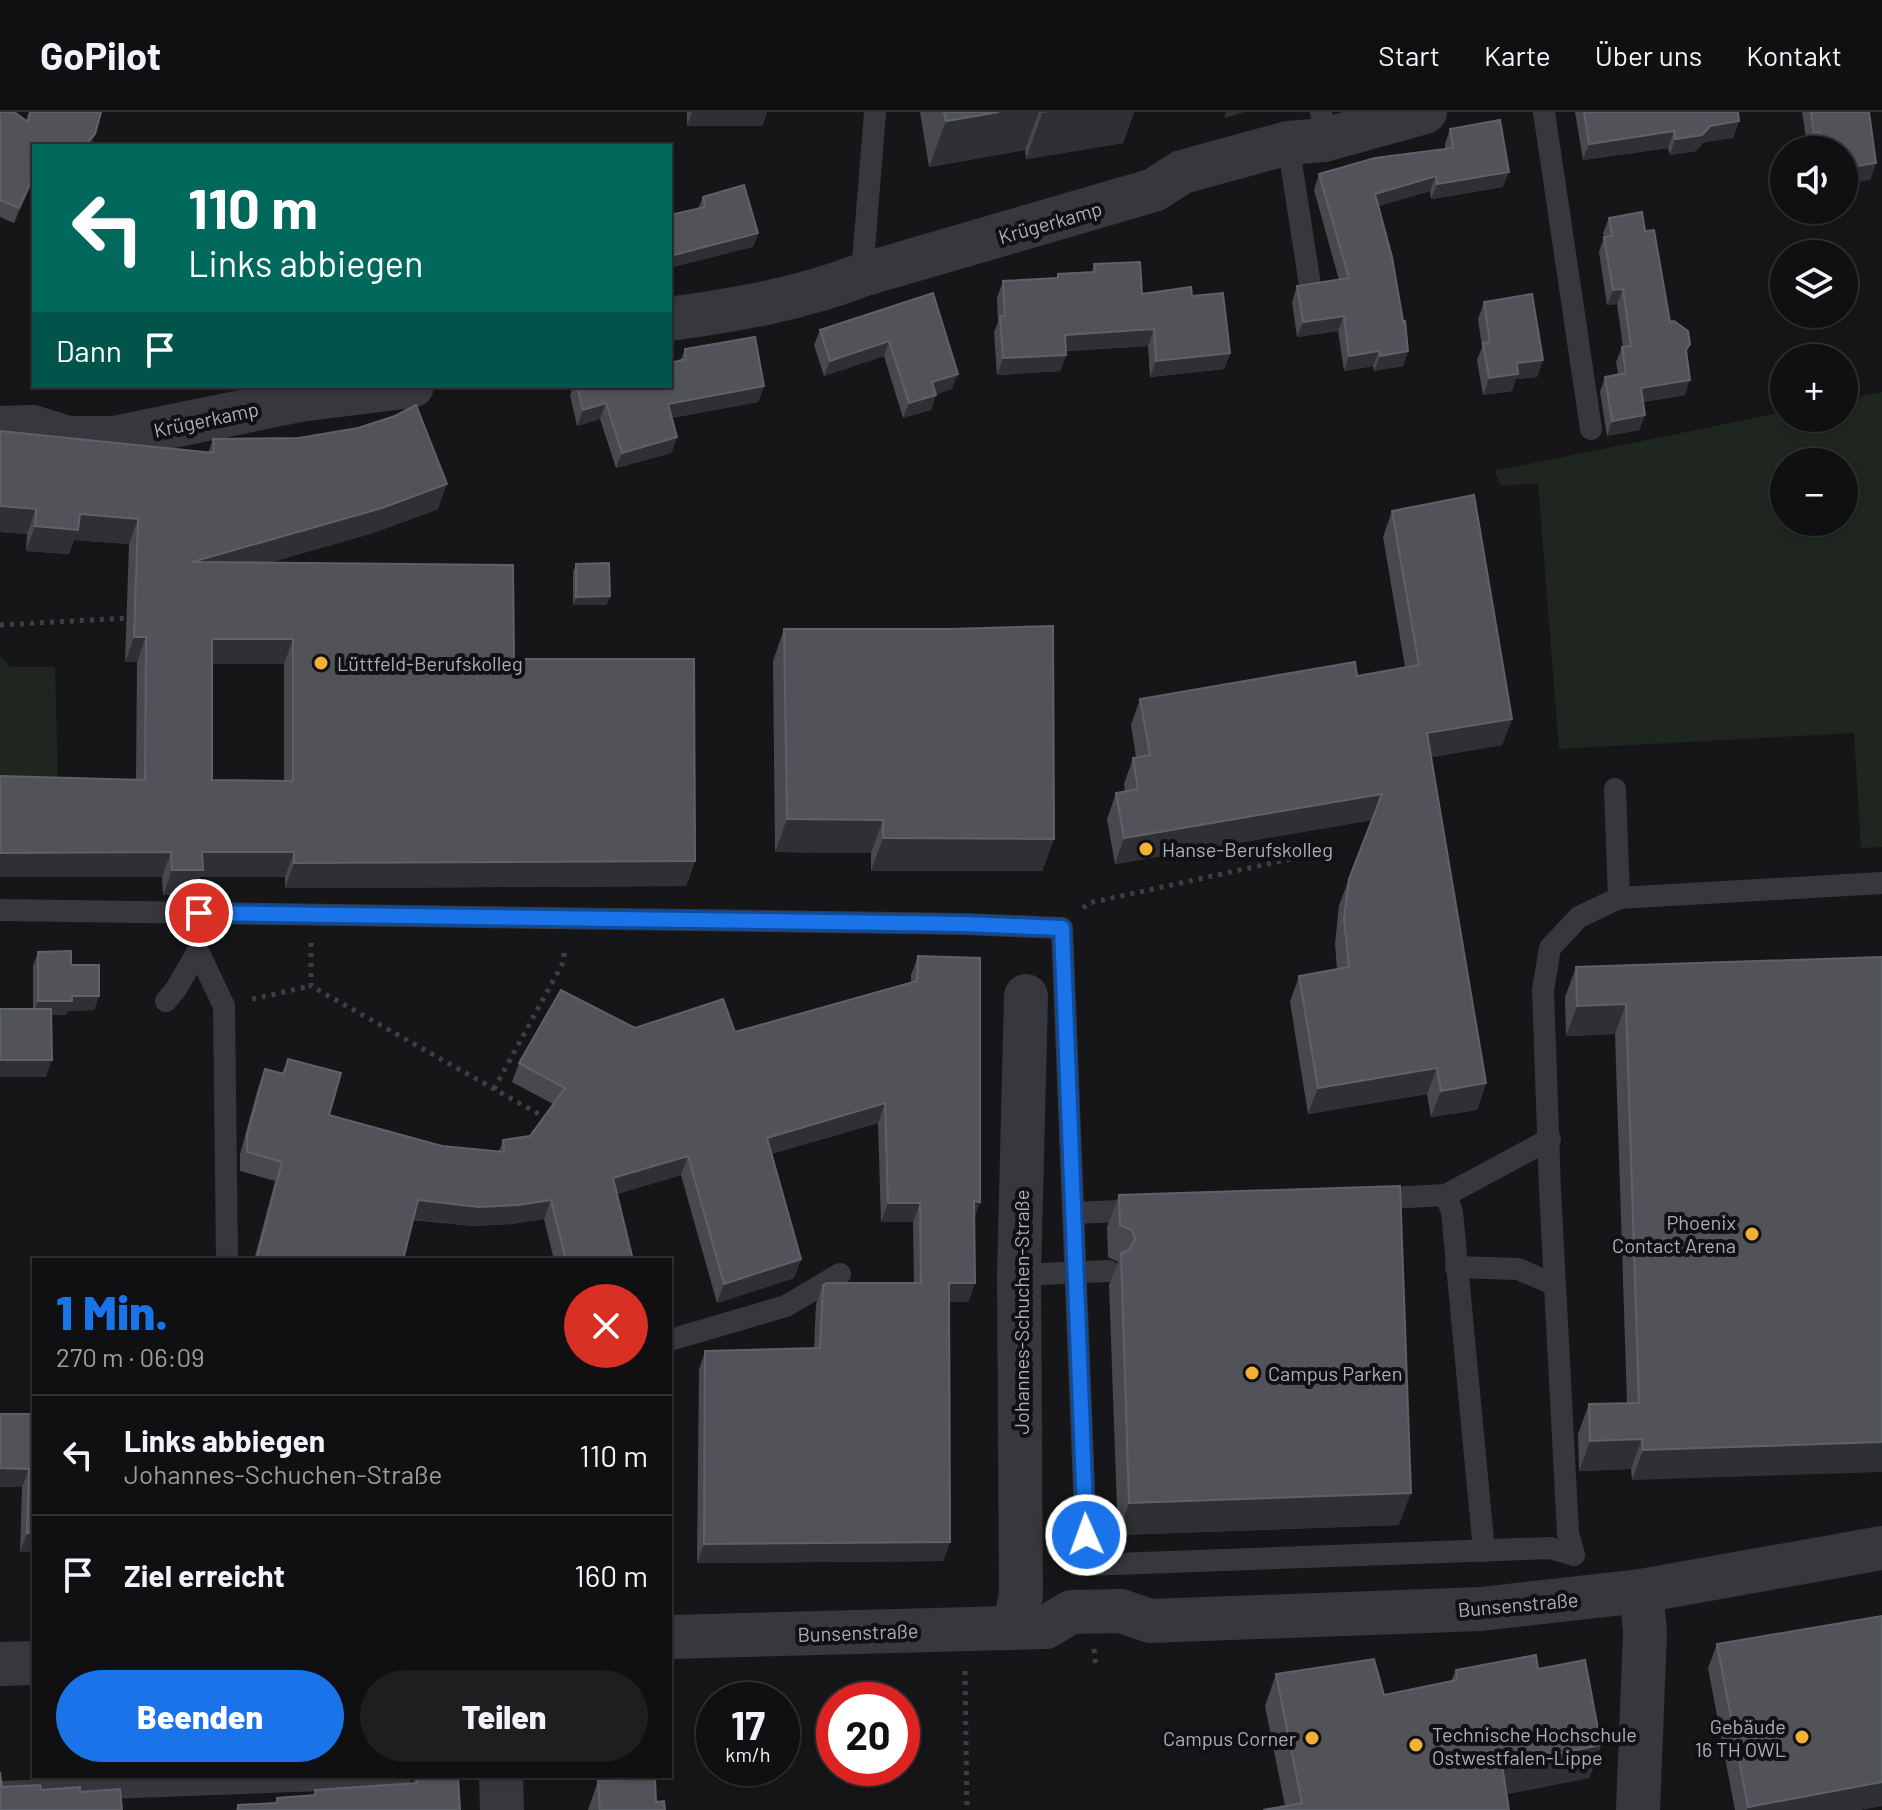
<!DOCTYPE html>
<html lang="de">
<head>
<meta charset="utf-8">
<style>
	body { margin:0; font-family:Barlow,sans-serif; background:#1e1e20; color:#f1f3f6; height:100vh; display:flex; flex-direction:column; font-size:30px; white-space:nowrap }
	* { box-sizing:border-box; margin:0 }
	p { font-size:26px; color:#9c9d9f }
	.icon { flex:none; width:44px; height:44px; fill:none; stroke:currentColor; stroke-width:2; stroke-linecap:round; stroke-linejoin:round }
	.map { position:relative; flex:1; overflow:hidden }
	.drawer { position:absolute; left:32px; top:1146px; width:640px; height:520px; display:flex; flex-direction:column; background:#101012; border-radius:0px; box-shadow:0 2px 6px #0004,0 0 0 2px #303032 }
	.drawer>* { flex:none }
	.banner { position:absolute; left:32px; top:32px; width:640px; height:244px; border-radius:0px; box-shadow:0 2px 6px #0004,0 0 0 2px #303032; background:#00695c; color:#fff; overflow:hidden }
	.buttons { position:absolute; left:1770px; top:24px; display:grid; gap:16px }
	.buttons a { display:grid; place-items:center; width:88px; height:88px; border-radius:50%; background:#101012; box-shadow:0 2px 6px #0004,0 0 0 2px #303032; font-size:40px }
	.speed { position:absolute; left:696px; top:1570px; display:flex; gap:16px; font-size:40px; font-weight:700; text-align:center }
	.speed>* { display:grid; place-content:center; width:104px; height:104px; border-radius:50%; background:#101012; box-shadow:0 2px 6px #0004,0 0 0 2px #303032; line-height:1 }
	.speed small { font-size:20px; font-weight:400 }
	.speed .limit { border:12px solid #d22; background:#fff; color:#111 }
	.pin { position:absolute; display:grid; place-items:center; width:68px; height:68px; color:#fff; margin:-34px; border:4px solid #fff; border-radius:50%; box-shadow:0 2px 8px #0007 }
	.me { position:absolute; width:88px; margin:-44px; rotate:358deg; stroke-linejoin:round; filter:drop-shadow(0 0 6px #0008) }
	.turn { display:flex; align-items:center; gap:28px; height:168px; padding:0 24px; font-size:36px }
	.turn .icon { width:104px; height:104px; stroke-width:2.5 }
	.turn b { display:block; font-size:56px; line-height:68px }
	.then { display:flex; align-items:center; height:76px; padding:0 24px; background:#0003; gap:16px; font-size:30px }
	.round { display:grid; place-items:center; flex:none; width:84px; height:84px; border-radius:42px; background:#1e1e20 }
	.summary { display:flex; align-items:center; justify-content:space-between; height:136px; padding:0 24px }
	h1 { font-size:48px; font-weight:800; line-height:60px; color:#1a73e8 }
	.primary-button { display:flex; gap:16px; margin-top:auto; padding:16px 24px }
	.primary-button a { flex:1; height:92px; border-radius:48px; background:#1a73e8; color:#fff; font-size:32px; font-weight:800; line-height:92px; text-align:center }
	.primary-button a+a { background:#1e1e20; color:#f1f3f6 }
	ul { padding:0; list-style:none }
	li { display:flex; align-items:center; gap:24px; height:120px; padding:0 24px; border-top:2px solid #303032 }
	li div { flex:1 }
	li b { display:block; font-size:30px }
	li em { font-style:normal }
	header { display:flex; align-items:center; gap:48px; box-sizing:border-box; height:112px; padding:0 40px; background:#101012; border-bottom:2px solid #303032 }
	header strong { font-size:38px }
	nav { display:flex; gap:44px; margin-inline-start:auto; font-size:28px }
	.map>svg:first-child { display:block }
	.green { fill:#1e261f; fill-rule:evenodd }
	.lines { fill:none; stroke-linecap:round; stroke-linejoin:round }
	.path { stroke:#3d3f44; stroke-width:5; stroke-dasharray:4 6; stroke-linecap:butt }
	.lane { stroke:#37383d; stroke-width:22 }
	.street { stroke:#37383d; stroke-width:44 }
	.wall { fill:#47494d; fill-rule:evenodd }
	.shaded-wall { fill:#2f3033 }
	.building { fill:#525359; stroke:#5f6168; stroke-width:2; fill-rule:evenodd }
	.route-casing { stroke:#114b97; stroke-width:20 }
	.route { stroke:#1a73e8; stroke-width:14 }
	.poi-dot { fill:#f2b134; stroke:#111113; stroke-width:3 }
	.labels { text-anchor:middle; dominant-baseline:central; stroke-width:8; stroke-linejoin:round; paint-order:stroke }
	.street-label { font-size:20px; fill:#a8adb8; stroke:#111113 }
	.poi-label { font-size:20px; fill:#a8adb8; stroke:#111113; text-anchor:start }
</style>
</head>
<body>
<header>
<strong>GoPilot</strong>
<nav><a>Start</a><a>Karte</a><a>Über uns</a><a>Kontakt</a></nav>
</header>
<div class="map">
<svg width="1882" height="1698" viewBox="0 0 1882 1698">
	<rect width="100%" height="100%" fill="#161618"/>
	<!-- green -->
	<g class="green">
		<path d="M1882 280V735L1861 736 1854 621 1559 637 1538 371 1501 374 1494 359 1784 300V306H1844V288ZM1784 350H1844V410H1784Z"/>
		<path d="M0 544 10 555H55L58 671 0 670Z"/>
	</g>
	<g class="lines">
		<!-- path -->
		<g class="path">
			<path d="M0 513 127 506"/>
			<path d="M1083 796 1089 791 1304 744"/>
			<path d="M311 831V874L544 1005"/>
			<path d="M252 887 311 874"/>
			<path d="M494 977 564 849V836"/>
			<path d="M1094 1537 1096 1556"/>
			<path d="M965 1559 967 1698"/>
		</g>
		<!-- lane -->
		<g class="lane">
			<path d="M1321 0 1324 28"/>
			<path d="M1544 0 1591 317"/>
			<path d="M1288 31 1310 173"/>
			<path d="M862 163 875 0"/>
			<path d="M1615 677 1619 786"/>
			<path d="M0 798 964 812 1062 816 1087 1453 1550 1436 1574 1443"/>
			<path d="M166 889 176 877 198 839 224 894 227 1148"/>
			<path d="M1446 1083 1452 1100 1484 1439"/>
			<path d="M1370 1087 1446 1083 1550 1027"/>
			<path d="M1073 1101 1144 1098"/>
			<path d="M1456 1155 1518 1157 1555 1173"/>
			<path d="M1019 1163 1109 1159"/>
			<path d="M670 1228 786 1194 840 1162"/>
			<path d="M1574 1443 1568 1421 1550 1078 1543 878 1550 836 1579 805 1619 786 1882 771"/>
			<path d="M0 1680 401 1665"/>
		</g>
		<!-- street -->
		<g class="street">
			<path d="M670 207C736 198 800 187 862 163L1154 78 1182 60 1288 31 1324 28 1425 0"/>
			<path d="M0 316 33 315 68 326H114L300 288 412 274"/>
			<path d="M1046 1515 1071 1500 1121 1499 1150 1509 1481 1497 1641 1479 1882 1436"/>
			<path d="M1014 1516 1021 1483 1019 1163 1026 884"/>
			<path d="M670 1525 1043 1515"/>
			<path d="M0 1552 34 1551"/>
			<path d="M501 1664 502 1698"/>
			<path d="M1638 1698 1645 1520 1641 1479"/>
		</g>
	</g>
	<!-- wall -->
	<g class="wall">
		<path d="M0 0 26 9 29 0H101L91 34H34V66L14 111 0 105Z"/>
		<path d="M687 0H767L762 14H687Z"/>
		<path d="M920 0H1134L1123 31 1026 47 1025 38 929 55Z"/>
		<path d="M1575 0H1738L1739 9 1733 26 1704 30 1696 39 1670 43 1668 36 1583 48Z"/>
		<path d="M1802 0H1869L1876 51 1870 68 1844 38H1808Z"/>
		<path d="M1450 17 1503 75 1431 87 1430 79 1378 94 1408 239 1403 254 1374 259 1373 254 1344 259 1338 219 1297 225 1292 190 1297 174 1339 168 1314 78 1319 62 1445 37V32Z"/>
		<path d="M703 85 758 121 753 135 698 97Z"/>
		<path d="M1609 106 1645 119 1670 210 1686 241 1685 283 1643 290 1645 303 1639 318 1607 324 1600 280 1605 265 1618 262 1616 250 1622 235H1623L1617 192 1607 193 1599 140 1604 125 1603 121Z"/>
		<path d="M1094 152 1142 182 1192 184 1230 241 1224 257 1150 265 1148 234 1066 239V243L1060 259 997 263 994 220 998 210 997 186 1003 169 1056 166 1058 162 1092 160Z"/>
		<path d="M933 181 952 277 936 282 931 298 903 306 884 244 824 264 814 233 820 218Z"/>
		<path d="M1484 190 1543 248 1537 265 1516 267 1512 279 1483 283 1477 248 1482 235 1478 207Z"/>
		<path d="M685 237 764 274 758 290 671 306 677 325 671 341 616 356 600 307 577 314 570 283 573 274H670Z"/>
		<path d="M0 319 208 341 213 327 438 397 373 421 268 451 514 547 695 749 686 774 285 776V765H200L194 783H163L162 765 136 667 137 550H125L129 432 74 428 69 442 26 439 27 422 0 420ZM212 552H284V669L212 668Z"/>
		<path d="M1392 399 1512 607 1502 633 1431 645 1486 971 1477 998 1431 1005 1427 982 1308 1002 1290 890 1299 864 1337 857 1335 832 1339 793 1372 708 1115 752 1107 707 1116 681 1125 680 1124 672 1133 646 1136 645 1131 613 1140 587 1357 564 1405 555 1383 425Z"/>
		<path d="M576 452 610 484 606 493H573V460Z"/>
		<path d="M784 517H951L1054 727 1042 759H871V741L775 740 773 549Z"/>
		<path d="M38 840 71 853 99 884 94 898 68 899 66 903H51L46 965H0V897H33V854Z"/>
		<path d="M918 844 980 1090 974 1106 975 1171 968 1190H949L950 1430 943 1449 697 1451 699 1258 705 1239 814 1237 816 1192 823 1173 914 1171 913 1110H881L878 1011 771 1042 801 1147 794 1166 717 1191 681 1063 617 1082 633 1148H554L544 1107 511 1112 473 1114 413 1108 403 1148H254L275 1069 240 1059V1042L258 976 265 957 282 961 288 947 329 1003 442 1034 499 1039 503 1028 530 1024 553 992 512 970 519 951 635 916 735 920 911 870V863Z"/>
		<path d="M1882 845 1632 1368 1631 1357 1579 1359 1578 1322 1589 1292 1627 1291 1615 922 1566 924 1565 885 1576 855Z"/>
		<path d="M1119 1083 1399 1413 1118 1423 1109 1173 1118 1150 1108 1145 1107 1115Z"/>
		<path d="M0 1302H34V1440H20L22 1375H0Z"/>
		<path d="M1717 1532 1882 1694 1858 1698H1735L1708 1556Z"/>
		<path d="M1538 1557 1601 1633 1589 1666 1507 1682 1285 1694 1265 1594 1276 1562 1384 1583 1451 1569 1456 1558Z"/>
		<path d="M415 1664H458L460 1698H236L238 1693 275 1691 277 1686 313 1683 315 1678 413 1671Z"/>
		<path d="M598 1669 656 1690 665 1698H588Z"/>
	</g>
	<!-- shaded-wall -->
	<g class="shaded-wall">
		<path d="M692 0H767L762 14H687Z"/>
		<path d="M999 0H1039L1025 38 929 55 946 9Z"/>
		<path d="M1050 0H1134L1123 31 1026 47 1042 1Z"/>
		<path d="M1226 0H1244L1224 6Z"/>
		<path d="M1739 9 1733 26 1704 30 1696 39 1670 43 1675 27 1710 14Z"/>
		<path d="M1674 19 1668 36 1583 48 1589 32Z"/>
		<path d="M1819 20 1813 37 1808 38 1814 21Z"/>
		<path d="M95 22 91 34H84Z"/>
		<path d="M1876 51 1870 68 1844 72V56Z"/>
		<path d="M1509 60 1503 75 1431 87 1437 72Z"/>
		<path d="M34 63V66L14 111 19 96Z"/>
		<path d="M1436 64 1430 79 1369 97 1375 82Z"/>
		<path d="M758 121 753 135 670 156V144Z"/>
		<path d="M1623 177 1617 192 1607 193 1613 178Z"/>
		<path d="M1344 204 1338 219 1297 225 1303 210Z"/>
		<path d="M1154 217 1148 234 1059 239 1065 223Z"/>
		<path d="M889 229 884 244 824 264 830 249Z"/>
		<path d="M1379 239 1373 254 1344 259 1349 244Z"/>
		<path d="M1408 239 1403 254 1374 259 1380 244Z"/>
		<path d="M1230 241 1224 257 1150 265 1156 249Z"/>
		<path d="M1066 243 1060 259 997 263 1003 246Z"/>
		<path d="M1543 248 1537 265 1516 267 1512 279 1483 283 1489 266 1517 251Z"/>
		<path d="M958 262 952 277 927 285 932 270Z"/>
		<path d="M1690 268 1685 283 1635 291 1641 276Z"/>
		<path d="M764 274 758 290 662 308 668 292Z"/>
		<path d="M936 283 931 298 903 306 909 291Z"/>
		<path d="M606 291 600 307 577 314 583 298Z"/>
		<path d="M1645 303 1639 318 1607 324 1612 309Z"/>
		<path d="M677 325 671 341 616 356 622 341Z"/>
		<path d="M447 372 438 397 373 421 183 475 192 450Z"/>
		<path d="M0 394 36 397 27 422 0 420Z"/>
		<path d="M80 402 138 407 129 432 74 428 69 442 26 439 35 414Z"/>
		<path d="M610 484 606 493H573L576 485Z"/>
		<path d="M134 525H146L137 550H125Z"/>
		<path d="M212 527H293L284 552H203Z"/>
		<path d="M1512 607 1502 633 1417 648 1427 621Z"/>
		<path d="M1382 682 1373 708 1115 752 1124 726Z"/>
		<path d="M787 707 883 708 871 741 775 740Z"/>
		<path d="M883 726 1054 727 1042 759H871Z"/>
		<path d="M171 740 162 765H0V741Z"/>
		<path d="M202 740H294L285 765H200L194 783H163L172 758Z"/>
		<path d="M695 749 686 774 285 776 294 751Z"/>
		<path d="M72 884H99L94 898 68 899 66 903H33L38 889Z"/>
		<path d="M1626 892 1615 922 1566 924 1577 894Z"/>
		<path d="M0 948H52L46 965H0Z"/>
		<path d="M1437 956 1427 982 1308 1002 1318 976Z"/>
		<path d="M1486 971 1477 998 1431 1005 1441 979Z"/>
		<path d="M885 991 878 1011 760 1045 767 1026Z"/>
		<path d="M688 1044 681 1063 606 1085 613 1066Z"/>
		<path d="M418 1088H551L544 1107 511 1112 473 1114 411 1107Z"/>
		<path d="M974 1089 980 1090 973 1109Z"/>
		<path d="M888 1091H920L913 1110H881Z"/>
		<path d="M801 1147 794 1166 717 1191 724 1172Z"/>
		<path d="M949 1171H975L968 1190H942Z"/>
		<path d="M1642 1327 1631 1357 1579 1359 1590 1329Z"/>
		<path d="M1882 1330V1360L1632 1368 1643 1338Z"/>
		<path d="M0 1356 29 1357 22 1375H0Z"/>
		<path d="M1411 1381 1399 1413 1118 1423 1129 1391Z"/>
		<path d="M27 1421H34V1440H20Z"/>
		<path d="M950 1430 943 1449 697 1451 704 1432Z"/>
		<path d="M1601 1633 1589 1666 1490 1685 1502 1653Z"/>
		<path d="M1882 1670V1694L1858 1698H1747L1748 1695Z"/>
	</g>
	<!-- building -->
	<g class="building">
		<path d="M0 0H14L28 10 30 0H101L95 22 84 34H34V63L19 96 0 88Z"/>
		<path d="M944 0H999L946 9Z"/>
		<path d="M1584 0H1738L1739 9 1710 14 1702 23 1675 27 1674 19 1589 32Z"/>
		<path d="M1811 0H1869L1876 51 1844 56V38H1822L1819 20 1814 21Z"/>
		<path d="M1500 8 1509 60 1437 72 1436 64 1375 82 1392 145 1403 209H1405L1408 239 1380 244 1379 239 1349 244 1344 204 1303 210 1297 174 1349 166 1319 62 1375 46 1453 36 1450 17Z"/>
		<path d="M744 73 758 121 670 144V103L705 95 703 85Z"/>
		<path d="M1642 100 1645 119 1654 118 1670 210 1674 209 1688 219 1690 232 1686 238 1690 268 1641 276 1645 303 1612 309 1605 265 1626 261 1622 235 1631 234 1623 177 1613 178 1604 125 1612 124 1609 106Z"/>
		<path d="M1140 150 1142 182 1191 175 1192 184 1223 181 1230 241 1156 249 1154 217 1065 223 1066 243 1003 246 1000 204H1005L1003 169 1058 166V162L1095 160 1094 152Z"/>
		<path d="M933 181 958 262 932 270 936 283 909 291 889 229 830 249 820 218Z"/>
		<path d="M1532 182 1543 248 1517 251 1518 262 1489 266 1483 231 1490 230 1484 190Z"/>
		<path d="M755 225 764 274 668 292 677 325 622 341 606 291 583 298 577 274H670V251L686 247 685 237Z"/>
		<path d="M416 293 447 372 382 396 192 450 513 453 514 547H694L695 749 294 751V740H202L203 758H172L171 740 0 741V664L145 668 146 525H134L138 407 80 402 78 418 35 414 36 397 0 394V319L214 341 213 327 299 326 358 316 395 304ZM212 527H293V669L212 668Z"/>
		<path d="M1474 383 1512 607 1427 621 1486 971 1441 979 1437 956 1318 976 1299 864 1349 855 1344 806 1349 767 1382 682 1124 726 1116 681 1138 677 1133 646 1150 643 1140 587 1355 550 1357 564 1419 553 1392 399Z"/>
		<path d="M609 451 610 484 576 485V452Z"/>
		<path d="M1053 514 1054 727 883 726V708L787 707 784 517H951Z"/>
		<path d="M71 839V853H99V884H72V889H38V840Z"/>
		<path d="M918 844 980 846V1090L974 1089 975 1171H949L950 1430 704 1432 705 1239 820 1236 823 1173 827 1171H921L920 1091H888L885 991 767 1026 801 1147 724 1172 688 1044 613 1066 633 1148H566L551 1088 518 1093 479 1095 418 1088 403 1148H256L282 1050 247 1040V1023L265 957 284 962 288 947 341 961 329 1003 442 1034 504 1040 503 1028 530 1024 565 976 519 951 561 878 635 916 723 887 735 920 917 869Z"/>
		<path d="M1882 845V1330L1643 1338 1642 1327 1590 1329 1589 1292 1639 1291 1626 892 1577 894 1576 855Z"/>
		<path d="M0 897H51L52 948H0Z"/>
		<path d="M1400 1074 1411 1381 1129 1391 1121 1141 1129 1138 1135 1127 1132 1118 1120 1113 1119 1083Z"/>
		<path d="M0 1302H34V1421H27L29 1357 0 1356Z"/>
		<path d="M1882 1504V1670L1748 1695 1717 1532Z"/>
		<path d="M1536 1543 1538 1557 1585 1548 1601 1633 1502 1653 1509 1698H1263L1302 1691 1276 1562 1374 1547 1384 1583 1457 1568 1456 1558Z"/>
		<path d="M0 1660 2 1675 40 1673 41 1678 80 1675V1680L120 1677 122 1698H0Z"/>
		<path d="M417 1664H458L460 1698H238V1693L277 1691V1686L316 1683 315 1678 417 1671Z"/>
		<path d="M655 1666 656 1690 664 1689 665 1698H600L598 1669Z"/>
	</g>
	<g class="lines">
		<!-- route casing -->
		<g class="route-casing">
			<path id="route" d="M199 801 964 812 1062 816 1086 1423"/>
		</g>
		<!-- route -->
		<use href="#route" class="route"/>
	</g>
	<!-- markers -->
	<g class="poi-dot">
		<circle cx="321" cy="551" r="8"/>
		<circle cx="1146" cy="737" r="8"/>
		<circle cx="1752" cy="1122" r="8"/>
		<circle cx="1252" cy="1261" r="8"/>
		<circle cx="1802" cy="1625" r="8"/>
		<circle cx="1312" cy="1626" r="8"/>
		<circle cx="1416" cy="1633" r="8"/>
	</g>
	<g class="labels">
		<!-- street labels -->
		<g class="street-label">
			<text transform="translate(1050 110) rotate(-16)">Krügerkamp</text>
			<text transform="translate(206 307) rotate(-12)">Krügerkamp</text>
			<text transform="translate(1021 1200) rotate(-90)">Johannes-Schuchen-Straße</text>
			<text transform="translate(1518 1492) rotate(-5)">Bunsenstraße</text>
			<text transform="translate(858 1520) rotate(-2)">Bunsenstraße</text>
		</g>
		<!-- poi labels -->
		<g class="poi-label">
			<text x="337" y="551">Lüttfeld-Berufskolleg</text>
			<text x="1162" y="737">Hanse-Berufskolleg</text>
			<text x="1736" y="1110" text-anchor="end">Phoenix<tspan x="1736" dy="23">Contact Arena</tspan></text>
			<text x="1268" y="1261">Campus Parken</text>
			<text x="1786" y="1614" text-anchor="end">Gebäude<tspan x="1786" dy="23">16 TH OWL</tspan></text>
			<text x="1432" y="1622">Technische Hochschule<tspan x="1432" dy="23">Ostwestfalen-Lippe</tspan></text>
			<text x="1296" y="1626" text-anchor="end">Campus Corner</text>
		</g>
	</g>
</svg>
<div class="buttons">
<a><svg class="icon" aria-label="sound" viewBox="0 0 24 24"><path d="M4 9h4l5-4v14l-5-4H4zM17 9q2 3 0 6"/></svg></a>
<a><svg class="icon" aria-label="layers" viewBox="0 0 24 24"><path d="M12 4l9 5-9 5-9-5zM3 14l9 5 9-5"/></svg></a>
<a>+</a>
<a>−</a>
</div>
<div class="speed"><div>17<small>km/h</small></div><div class="limit">20</div></div>
<div class="pin" style="left:199px;top:801px;background:#d93025"><svg class="icon" aria-label="arrive" viewBox="0 0 24 24"><path d="M6 21V4h12l-3 4 3 4H6"/></svg></div>
<svg class="me" style="left:1086px;top:1423px" viewBox="-20 -20 40 40"><circle r="17" fill="#1a73e8" stroke="#fff" stroke-width="3"/><path d="M0-11L8 9 0 5-8 9z" fill="#fff"/></svg>
<div class="banner">
<div class="turn"><svg class="icon" aria-label="left" viewBox="0 0 24 24"><path d="M17 20v-9H6M10 6l-5 5 5 5"/></svg><div><b>110 m</b>Links abbiegen</div></div>
<div class="then">Dann<svg class="icon" aria-label="arrive" viewBox="0 0 24 24"><path d="M6 21V4h12l-3 4 3 4H6"/></svg></div>
</div>
<section class="drawer">
<div class="summary"><div><h1>1 Min.</h1><p>270 m · 06:09</p></div><a class="round" style="background:#d93025;color:#fff"><svg class="icon" aria-label="close" viewBox="0 0 24 24"><path d="M6 6l12 12M18 6L6 18"/></svg></a></div>
<ul>
<li><svg class="icon" aria-label="left" viewBox="0 0 24 24"><path d="M17 20v-9H6M10 6l-5 5 5 5"/></svg><div><b>Links abbiegen</b><p>Johannes-Schuchen-Straße</p></div><em>110 m</em></li>
<li><svg class="icon" aria-label="arrive" viewBox="0 0 24 24"><path d="M6 21V4h12l-3 4 3 4H6"/></svg><div><b>Ziel erreicht</b></div><em>160 m</em></li>
</ul>
<div class="primary-button"><a>Beenden</a><a>Teilen</a></div>
</section>
</div>
</body>
</html>
